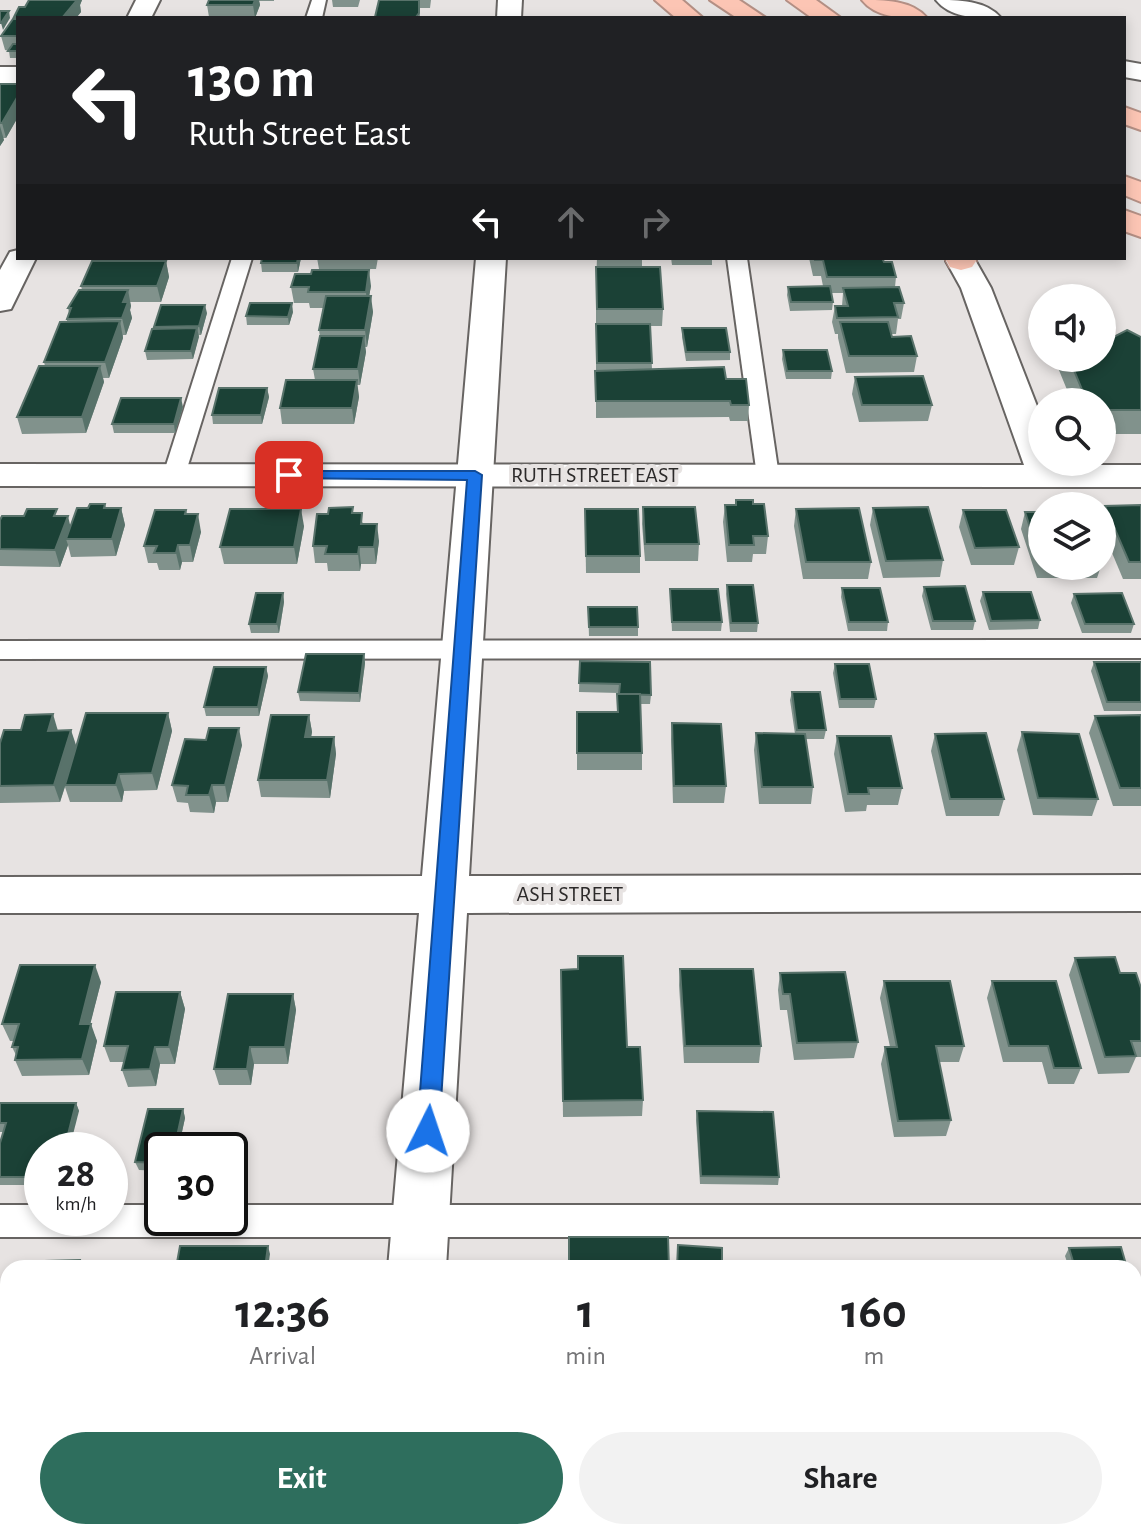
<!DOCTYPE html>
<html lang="en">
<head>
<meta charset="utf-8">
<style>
	body { margin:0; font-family:"Alegreya Sans",sans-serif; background:#f2f2f2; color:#202124; height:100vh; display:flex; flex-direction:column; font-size:30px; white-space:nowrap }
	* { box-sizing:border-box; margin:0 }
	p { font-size:26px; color:#757577 }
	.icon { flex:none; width:44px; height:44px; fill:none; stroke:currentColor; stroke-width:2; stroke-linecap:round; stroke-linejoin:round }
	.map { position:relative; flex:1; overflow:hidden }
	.side { position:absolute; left:0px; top:1260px; width:1142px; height:280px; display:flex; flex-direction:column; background:#fff; border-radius:24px 24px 0 0; box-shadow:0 4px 12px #0003 }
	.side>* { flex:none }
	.banner { position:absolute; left:16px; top:16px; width:1110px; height:244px; border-radius:0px; box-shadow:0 4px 12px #0003; background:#202124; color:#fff; overflow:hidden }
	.fabs { position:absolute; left:1028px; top:284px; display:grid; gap:16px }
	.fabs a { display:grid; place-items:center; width:88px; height:88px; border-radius:50%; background:#fff; box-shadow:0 4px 12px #0003; font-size:40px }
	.speed { position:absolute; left:24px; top:1132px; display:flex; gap:16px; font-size:40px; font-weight:700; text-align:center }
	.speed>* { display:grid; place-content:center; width:104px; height:104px; border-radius:50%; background:#fff; box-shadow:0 4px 12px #0003; line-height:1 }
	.speed small { font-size:20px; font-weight:400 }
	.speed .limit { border:4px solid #111; border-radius:12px; background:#fff; color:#111 }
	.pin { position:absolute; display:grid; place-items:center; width:68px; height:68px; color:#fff; margin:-34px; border-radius:16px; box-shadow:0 4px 12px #0006 }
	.me { position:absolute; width:88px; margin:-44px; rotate:4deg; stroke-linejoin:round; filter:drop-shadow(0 0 6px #0008) }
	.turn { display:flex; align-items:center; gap:28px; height:168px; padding:0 40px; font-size:36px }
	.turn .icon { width:104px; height:104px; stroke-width:2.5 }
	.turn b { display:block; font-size:56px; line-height:68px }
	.lanes { display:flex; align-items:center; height:76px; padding:0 40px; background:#0003; justify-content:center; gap:40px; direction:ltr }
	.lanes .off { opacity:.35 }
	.eta { display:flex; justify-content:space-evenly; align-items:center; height:136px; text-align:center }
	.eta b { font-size:48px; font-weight:700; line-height:56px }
	.button { display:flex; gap:16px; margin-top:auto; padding:16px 40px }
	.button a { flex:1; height:92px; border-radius:48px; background:#2e6e5d; color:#fff; font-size:32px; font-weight:700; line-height:92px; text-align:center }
	.button a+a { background:#f2f2f2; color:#202124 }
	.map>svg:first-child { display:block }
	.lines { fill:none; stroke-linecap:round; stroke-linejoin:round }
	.service-casing { stroke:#676462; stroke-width:4 }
	.minor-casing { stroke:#676462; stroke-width:4 }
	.tertiary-casing { stroke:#676462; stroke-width:4 }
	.motorway-casing { stroke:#b38f84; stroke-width:4 }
	.service { fill:#fff; fill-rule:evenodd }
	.minor { fill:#fff; fill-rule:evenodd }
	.tertiary { fill:#fff; fill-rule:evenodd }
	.motorway { fill:#fcc5b4; fill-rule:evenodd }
	.wall { fill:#81928c }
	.shaded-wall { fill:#58726a }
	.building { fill:#1b4136; stroke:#58726a; stroke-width:2 }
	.route { fill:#1a73e8; stroke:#114b97; stroke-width:2 }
	.labels { text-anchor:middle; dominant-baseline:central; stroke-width:8; stroke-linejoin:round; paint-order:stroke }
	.street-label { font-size:22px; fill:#2c2a2a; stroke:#e7e3e2 }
</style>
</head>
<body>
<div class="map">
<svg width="1141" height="1540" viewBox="0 0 1141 1540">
	<rect width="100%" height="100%" fill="#e7e3e2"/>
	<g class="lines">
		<!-- service casing -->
		<g class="service-casing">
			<g id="service">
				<path d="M312 0H326L322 18H306Z"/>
				<path d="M232 258H252L185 475 182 480H166L163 475Z"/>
				<path d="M727 258H747L779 476 776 481H760L757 476Z"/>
				<path d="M1141 640V658L0 659V641Z"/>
				<path d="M0 1205H42V1218H110V1205H162V1218H230V1205H1141V1237H0Z"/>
			</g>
		</g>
		<!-- minor casing -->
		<g class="minor-casing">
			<g id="minor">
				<path d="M136 0H160L151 18H127Z"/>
				<path d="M498 0H522L521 18H497Z"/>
				<path d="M936 0C958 0 986 0 1001 18 979 18 951 19 936 0Z"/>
				<path d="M1124 61 1141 64V80L1124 77Z"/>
				<rect x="0" y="67" width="18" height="16"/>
				<path d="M18 250V258H36L11 309 0 311V270L10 252Z"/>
				<path d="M476 258H506L469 876 1141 875V911L467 913 446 1268H388L419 913H0V877L422 876Z"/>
				<rect x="365" y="1532" width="64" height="8"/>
			</g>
		</g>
		<!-- tertiary casing -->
		<g class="tertiary-casing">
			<path id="tertiary" d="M948 258H974L991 288 1042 419V462H1059L1060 465H1141V487L0 486V464L1024 465 961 288 946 261Z"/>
		</g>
		<!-- motorway casing -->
		<g class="motorway-casing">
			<g id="motorway">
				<path d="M655 0H682L703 18H676Z"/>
				<path d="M710 0H739L766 18H737Z"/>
				<path d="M787 0H816L841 18H812Z"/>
				<path d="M862 0C884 0 912 0 927 18 905 18 877 19 862 0Z"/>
				<path d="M1124 107 1141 113V130L1124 124Z"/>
				<path d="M1124 176 1141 182V202L1124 195Z"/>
				<path d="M1124 210 1141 216V237L1124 231Z"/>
				<path d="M945 258H975L976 261 972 267 961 270 950 267Z"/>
			</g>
		</g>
		<!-- service -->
		<use href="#service" class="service"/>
		<!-- minor -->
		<use href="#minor" class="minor"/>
		<!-- tertiary -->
		<use href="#tertiary" class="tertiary"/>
		<!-- motorway -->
		<use href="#motorway" class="motorway"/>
	</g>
	<!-- wall -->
	<g class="wall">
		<path d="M29 0H82L80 5 81 12 76 18H18V58H10L9 51 5 50 1 36 14 19V17L25 7Z"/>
		<path d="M209 0H274V1H259L260 5 255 18H190L209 17 207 5Z"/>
		<path d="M332 0H360L358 7H333Z"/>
		<path d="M379 0H431L430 8H420V18H375Z"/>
		<path d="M0 84H18V117L6 138H3L4 140 0 146Z"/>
		<path d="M95 258H159L158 261H166L169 277 161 302H130L131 306 130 310 132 318 126 335H123V338L109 378H103L104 382 86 433 22 434 17 417 45 366 44 362 67 322V319L69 313 68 308 82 290 81 286 96 261Z"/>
		<path d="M301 258 298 272H262L261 263Z"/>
		<path d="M317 258H378L376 269H319Z"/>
		<path d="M597 258H642V267L663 309 662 326H650L652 369 726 379 749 405 748 421H730L729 417 596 418V283Z"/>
		<path d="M671 258H712V265H672Z"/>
		<path d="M809 258H884V262L896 277 895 287 904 303 901 319H898L896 334H891L892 337 917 356 914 372 846 373 838 338V334H835L832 322 835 306H842L843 293H831L833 302 832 310 790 311 787 295 788 287 823 286 821 276H813Z"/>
		<path d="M311 274 371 286 369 296 373 312 367 347H365L366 352 360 385H357L359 397 354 424H282L280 408 315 380 313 369 320 337 319 330 323 308H310L309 303H294L291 287Z"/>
		<path d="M293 312 289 325H247L246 316Z"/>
		<path d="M207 313 201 335H199L193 359 147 360 145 351 154 327Z"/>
		<path d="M682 328 730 352V360L686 361 682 337Z"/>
		<path d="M1141 337V434H1102V402H1072L1054 358H1102L1108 340Z"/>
		<path d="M783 350 832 371 831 379H786L782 359Z"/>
		<path d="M855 377 932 405 928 421 859 422 852 394Z"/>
		<path d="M267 388 269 397 262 424H213L212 415Z"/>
		<path d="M183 407 175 433H114L112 424Z"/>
		<path d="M736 500 753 504 768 536 766 554H753L752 562H727L723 522 725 505H735Z"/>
		<path d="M105 504 106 508H121L125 525 116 556 71 557 68 545 60 567 0 566V520L24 516H59L71 527 88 508Z"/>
		<path d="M1141 505V579H1123L1102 529V516L1105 506Z"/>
		<path d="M643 507 699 544 698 561H645L642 524Z"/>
		<path d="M873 508 943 560 940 577 883 578 870 525Z"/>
		<path d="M585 509 640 556V573H586Z"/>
		<path d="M796 509 871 562 868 579H803L794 526Z"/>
		<path d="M186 510 187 514 201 532 193 562H182L180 570H159L157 563H148L144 546Z"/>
		<path d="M963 510 1019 547 1014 565H971L959 527Z"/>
		<path d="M1025 512H1042V566H1101L1097 578H1037L1021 529Z"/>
		<path d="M354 513 379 541 376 564H361L360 571H328L327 563H315L313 546Z"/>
		<path d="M304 526 297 564H224L220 547Z"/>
		<path d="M727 585 758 623 757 632H730L726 594Z"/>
		<path d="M924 587 975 621 973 630H931L922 596Z"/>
		<path d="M842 588 888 622 887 631H848L841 597Z"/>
		<path d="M670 589 722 622 721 631H672Z"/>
		<path d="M983 592 1040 620 1038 629 989 630 980 601Z"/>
		<path d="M283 593 284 602 279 633H251L249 624Z"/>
		<path d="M1074 594 1134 624 1131 633H1082L1071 603Z"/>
		<path d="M588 607 638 627V636H589Z"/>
		<path d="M364 654 365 663 360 702 300 701 298 692Z"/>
		<path d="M580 661 651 695 650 704H640L642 753V770H577V712H617V694H619V693L579 692Z"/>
		<path d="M1094 662H1141V711H1104L1091 671Z"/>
		<path d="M835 664 876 699 874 708H839L833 673Z"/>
		<path d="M266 667 268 676 259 716H206L204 707Z"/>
		<path d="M792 692 826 730 824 739H806L813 787 811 804H759L754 750 756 733 795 734 790 700Z"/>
		<path d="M168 713 172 731 157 790 124 791 122 802H70L65 787 60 802 0 803V743L58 731 76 746Z"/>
		<path d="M309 715 312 732 311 737H334L336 754 330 798 261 797 258 780Z"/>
		<path d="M1141 715V806H1113L1089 733 1095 716Z"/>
		<path d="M672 723 726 786 724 803H673L671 740Z"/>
		<path d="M1022 732 1098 799 1092 816 1033 815 1017 750Z"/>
		<path d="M935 734 1004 799 999 816H946L931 751Z"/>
		<path d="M837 736 902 788 898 805H867L866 811 845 812 834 754Z"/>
		<path d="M206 740 242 745 228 802H216L214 813 190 812 188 803 177 802 172 785Z"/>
		<path d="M1075 958 1120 973 1141 988V1057H1136L1129 1073 1098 1074 1069 975Z"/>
		<path d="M680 969 761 1046 759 1063H684L679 985Z"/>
		<path d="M561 970 627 1047 643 1100 642 1116 563 1117Z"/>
		<path d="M780 973 858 1042 854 1058 794 1060 787 1010H780L778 990Z"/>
		<path d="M884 981 964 1046 959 1062H939L951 1120 946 1136 894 1137 881 1064 885 1047H890L880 998Z"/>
		<path d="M992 981 1081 1068 1074 1084H1048L1042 1062H1003L987 998Z"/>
		<path d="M101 982 90 1024 97 1041 89 1075 22 1076 15 1060 16 1055 12 1047 14 1041H10L2 1024Z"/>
		<path d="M180 992 185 1009 175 1064H160L156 1086 128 1087 122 1070 124 1062H110L104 1046Z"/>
		<path d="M293 994 296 1010 288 1064H254L251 1085H219L214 1069Z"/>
		<path d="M0 1103H76L79 1111 42 1150V1185H0V1143L3 1132H0Z"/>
		<path d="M183 1109 185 1118 178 1150H162V1171L139 1170 135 1162Z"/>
		<path d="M697 1111 779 1177 778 1185 700 1184 696 1120Z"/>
		<path d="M1069 1248 1127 1268H1069L1065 1256Z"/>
		<path d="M1134 1292 1141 1317 1137 1325H1134Z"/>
		<rect x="1134" y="1345" width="7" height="169"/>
		<path d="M8 1425V1498H0V1436Z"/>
	</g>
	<!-- shaded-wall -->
	<g class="shaded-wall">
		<path d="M74 0H82L80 5 81 12 76 18H63Z"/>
		<path d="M255 0H259L260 5 255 18 253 5Z"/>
		<path d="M9 11 10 18 3 30 1 23Z"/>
		<path d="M18 96V117L6 138 2 123Z"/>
		<path d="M0 126 4 140 0 146Z"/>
		<path d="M298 258H301L298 272 297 263Z"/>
		<path d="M166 261 169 277 161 302 157 286Z"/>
		<path d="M369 270 371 286 367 308 366 292Z"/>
		<path d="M128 290 131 306 130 310 132 318 126 335 122 318 123 302Z"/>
		<path d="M371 296 373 312 367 347 365 330Z"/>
		<path d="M292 303 293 312 289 325 288 317Z"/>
		<path d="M205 305 207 313 201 335 199 326Z"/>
		<path d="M120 321 123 338 109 378 105 362Z"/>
		<path d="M197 328 199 337 193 359 191 351Z"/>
		<path d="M364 336 366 352 360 385 358 369Z"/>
		<path d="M100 366 104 382 86 433 82 417Z"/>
		<path d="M357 380 359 397 354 424 352 408Z"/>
		<path d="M267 388 269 397 262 424 261 415Z"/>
		<path d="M181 398 183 407 175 433 174 424Z"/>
		<path d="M121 508 125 525 116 556 112 539Z"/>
		<path d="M301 509 304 526 297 564 294 547Z"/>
		<path d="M198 514 201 532 193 562 190 545Z"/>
		<path d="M68 516 72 533 66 539 68 545 60 567 55 550Z"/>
		<path d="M377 524 379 541 376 564 374 547Z"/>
		<path d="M178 545 182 562 180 570 176 553Z"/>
		<path d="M359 547 361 564 360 571 358 554Z"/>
		<path d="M283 593 284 602 279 633 277 624Z"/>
		<path d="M364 654 365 663 360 702 359 693Z"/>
		<path d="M266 667 268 676 259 716 258 707Z"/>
		<path d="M168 713 172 731 157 790 152 773Z"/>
		<path d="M53 714 58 731H48Z"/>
		<path d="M309 715 312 732 308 754 305 737Z"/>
		<path d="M239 728 242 745 228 802 225 785Z"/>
		<path d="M71 730 77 748 60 802 54 785Z"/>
		<path d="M334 737 336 754 330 798 327 780Z"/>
		<path d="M119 774 124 791 122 802 116 785Z"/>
		<path d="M212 785 216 802 214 813 209 795Z"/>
		<path d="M95 965 101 982 86 1041 80 1024Z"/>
		<path d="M180 992 185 1009 175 1064 169 1047Z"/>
		<path d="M293 994 296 1010 288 1064 285 1047Z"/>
		<path d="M91 1024 97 1041 89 1075 82 1059Z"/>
		<path d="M155 1047 160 1064 156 1086 150 1069Z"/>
		<path d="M250 1047 254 1064 251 1085 247 1069Z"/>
		<path d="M76 1103 79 1111 69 1150H64Z"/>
		<path d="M183 1109 185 1118 178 1150H174Z"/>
		<path d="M268 1246 270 1254 268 1268H265Z"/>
		<path d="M0 1363 5 1371 0 1392Z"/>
	</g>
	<!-- building -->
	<g class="building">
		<path d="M29 0H77L63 17H14L19 7H25Z"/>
		<path d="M209 0H255L253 5H207Z"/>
		<path d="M379 0H419V13L416 17H375Z"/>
		<path d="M0 11H9L1 23H0Z"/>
		<path d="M190 17H225L224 18H190Z"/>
		<path d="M13 19H18V36H1Z"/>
		<path d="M13 44H18V51H8Z"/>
		<path d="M0 84H18V96L2 123H0Z"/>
		<path d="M262 258H298L297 263H261Z"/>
		<path d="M815 258H882L884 262H892L896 277H827L823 260H815Z"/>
		<path d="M92 261H166L157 286H81Z"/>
		<path d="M596 267H660L663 309H597Z"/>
		<path d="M312 270H369L366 292H308L309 287H291L295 274H311Z"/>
		<path d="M830 286 833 302H791L788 287Z"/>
		<path d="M899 287 904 303H894L898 317 837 318 835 306H848L843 288Z"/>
		<path d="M79 290H128L123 302H128L122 318 67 319 71 308H68Z"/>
		<path d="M326 296H371L365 330H319Z"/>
		<path d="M250 303H292L288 317 246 316Z"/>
		<path d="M161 305H205L199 326 154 327Z"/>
		<path d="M120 321 105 362H44L60 322Z"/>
		<path d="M840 322H888L892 337 911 336 917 356H849Z"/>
		<path d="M596 324H650L652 363H597Z"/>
		<path d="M197 328 191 351H145L152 329Z"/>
		<path d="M682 328H726L730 352H686Z"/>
		<path d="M1127 330 1141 337V410H1102V402H1087L1069 358H1102V337L1108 340Z"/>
		<path d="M320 336H364L358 369H313Z"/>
		<path d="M783 350H827L832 371H787Z"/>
		<path d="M39 366H100L82 417H17Z"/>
		<path d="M724 367 726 379H746L749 405H731L730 401H596L595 371Z"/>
		<path d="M923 376 932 405H862L855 377Z"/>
		<path d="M286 380H357L352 408H280Z"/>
		<path d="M219 388H267L261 415H212Z"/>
		<path d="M121 398H181L174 424H112Z"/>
		<path d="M736 500H753V504H764L768 536H753L754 545H729L725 505H736Z"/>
		<path d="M90 504H105L104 508H121L112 539H66L77 508H88Z"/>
		<path d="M1141 505V562H1129L1105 506Z"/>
		<path d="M353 507 352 513H362L361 524H377L374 547H359L358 554H325L327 546H313L317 514H328L329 508Z"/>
		<path d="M643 507H695L699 544H645Z"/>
		<path d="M928 507 943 560 886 561 873 508Z"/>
		<path d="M859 508 871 562H806L796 509Z"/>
		<path d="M27 509H57L54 516H68L55 550 0 549V520L2 516H24Z"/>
		<path d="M230 509H301L294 547H220Z"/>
		<path d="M585 509H638L640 556H586Z"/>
		<path d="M155 510H186L185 514H198L190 545H178L176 553H154L157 546H144Z"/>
		<path d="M963 510H1006L1019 547 975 548Z"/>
		<path d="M1025 512H1042V561H1041Z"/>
		<path d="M727 585H753L758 623H731Z"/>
		<path d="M965 586 975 621H933L924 587Z"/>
		<path d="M842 588H880L888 622H849Z"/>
		<path d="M670 589H718L722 622H672Z"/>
		<path d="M983 592H1031L1040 620 991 621Z"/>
		<path d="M256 593H283L277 624H249Z"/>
		<path d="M1122 593 1134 624H1085L1074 594Z"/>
		<path d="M588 607H637L638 627H589Z"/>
		<path d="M306 654H364L359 693 298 692Z"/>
		<path d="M580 661 650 662 651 695 619 694 620 684 579 683Z"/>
		<path d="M1094 662H1141V702H1107Z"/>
		<path d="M835 664H869L876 699H840Z"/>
		<path d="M214 667H266L258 707H204Z"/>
		<path d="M792 692H820L826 730H797Z"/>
		<path d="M617 694H640L642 753H577V712H618Z"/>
		<path d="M86 713H168L152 773 119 774 116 785H65Z"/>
		<path d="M53 714 48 731 71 730 54 785 0 786V743L4 730H21L25 715Z"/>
		<path d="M271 715H309L305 737H334L327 780H258Z"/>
		<path d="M1141 715V788H1120L1095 716Z"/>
		<path d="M672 723 721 724 726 786H674Z"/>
		<path d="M209 728H239L225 785H212L209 795H186L188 786 172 785 185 739 206 740Z"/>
		<path d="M1022 732 1079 734 1098 799 1038 798Z"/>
		<path d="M756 733 805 734 813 787H762Z"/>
		<path d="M986 733 1004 799H950L935 734Z"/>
		<path d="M837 736H891L902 788H868L869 794H848Z"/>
		<path d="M578 956H623L627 1047H640L643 1100 563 1101 561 970 578 969Z"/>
		<path d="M1115 957 1120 973H1136L1141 988V1041H1131L1136 1056 1105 1057 1075 958Z"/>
		<path d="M20 965H95L80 1024H91L82 1059 15 1060 18 1047H12L19 1024H2Z"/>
		<path d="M680 969H753L761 1046H685Z"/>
		<path d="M845 972 858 1042 797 1043 790 994H783L780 973Z"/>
		<path d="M884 981H950L964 1046H936L951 1120 898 1121 885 1047H897Z"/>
		<path d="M992 981H1056L1081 1068H1054L1048 1046H1009Z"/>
		<path d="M116 992H180L169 1047H155L150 1069 122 1070 128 1046H104Z"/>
		<path d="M228 994H293L285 1047H250L247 1069H214Z"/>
		<path d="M0 1103H76L64 1150H42V1177H0V1143L6 1123H0Z"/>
		<path d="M148 1109H183L174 1150H162V1163L135 1162Z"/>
		<path d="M697 1111 773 1112 779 1177 701 1176Z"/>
		<path d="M569 1237H668L669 1268H569Z"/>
		<path d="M678 1245 722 1248V1268H677Z"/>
		<path d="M180 1246H268L265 1268H176Z"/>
		<path d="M1121 1247 1127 1268H1075L1069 1248Z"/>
		<path d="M80 1260 79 1268H44L45 1261Z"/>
		<path d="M1134 1292 1141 1316V1317H1134Z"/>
		<rect x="1134" y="1345" width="7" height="156"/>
		<path d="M3 1425H8V1485H0V1436Z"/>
	</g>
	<!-- route -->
	<path class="route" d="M289 471H475L482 475 439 1131 436 1138 428 1141 420 1138 417 1131 467 480 283 478V472Z"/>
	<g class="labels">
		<!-- street labels -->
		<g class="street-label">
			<text x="595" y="475">RUTH STREET EAST</text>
			<text x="570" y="894">ASH STREET</text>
		</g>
	</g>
</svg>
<div class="fabs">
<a><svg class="icon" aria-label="sound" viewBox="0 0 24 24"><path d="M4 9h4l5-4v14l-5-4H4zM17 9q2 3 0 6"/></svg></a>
<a><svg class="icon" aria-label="search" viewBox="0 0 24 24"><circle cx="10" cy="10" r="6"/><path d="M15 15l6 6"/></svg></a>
<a><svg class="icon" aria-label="layers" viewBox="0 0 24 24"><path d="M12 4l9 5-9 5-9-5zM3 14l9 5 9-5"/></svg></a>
</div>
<div class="speed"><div>28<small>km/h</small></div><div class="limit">30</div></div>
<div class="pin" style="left:289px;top:475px;background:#d93025"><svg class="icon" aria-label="arrive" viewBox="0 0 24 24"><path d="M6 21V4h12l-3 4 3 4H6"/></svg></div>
<svg class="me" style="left:428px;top:1131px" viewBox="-20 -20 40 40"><circle r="19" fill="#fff"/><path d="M0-13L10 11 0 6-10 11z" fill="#1a73e8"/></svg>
<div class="banner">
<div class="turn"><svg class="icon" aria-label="left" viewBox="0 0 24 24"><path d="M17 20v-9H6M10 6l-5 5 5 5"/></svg><div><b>130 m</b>Ruth Street East</div></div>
<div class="lanes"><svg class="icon" aria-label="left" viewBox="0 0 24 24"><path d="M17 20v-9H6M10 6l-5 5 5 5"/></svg><svg class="icon off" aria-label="ahead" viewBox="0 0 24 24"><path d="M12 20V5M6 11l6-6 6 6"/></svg><svg class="icon off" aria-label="right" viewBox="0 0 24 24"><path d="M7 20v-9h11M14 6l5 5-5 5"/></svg></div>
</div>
<section class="side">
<div class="eta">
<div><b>12:36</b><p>Arrival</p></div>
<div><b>1</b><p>min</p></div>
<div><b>160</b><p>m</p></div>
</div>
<div class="button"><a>Exit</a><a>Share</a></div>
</section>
</div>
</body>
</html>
